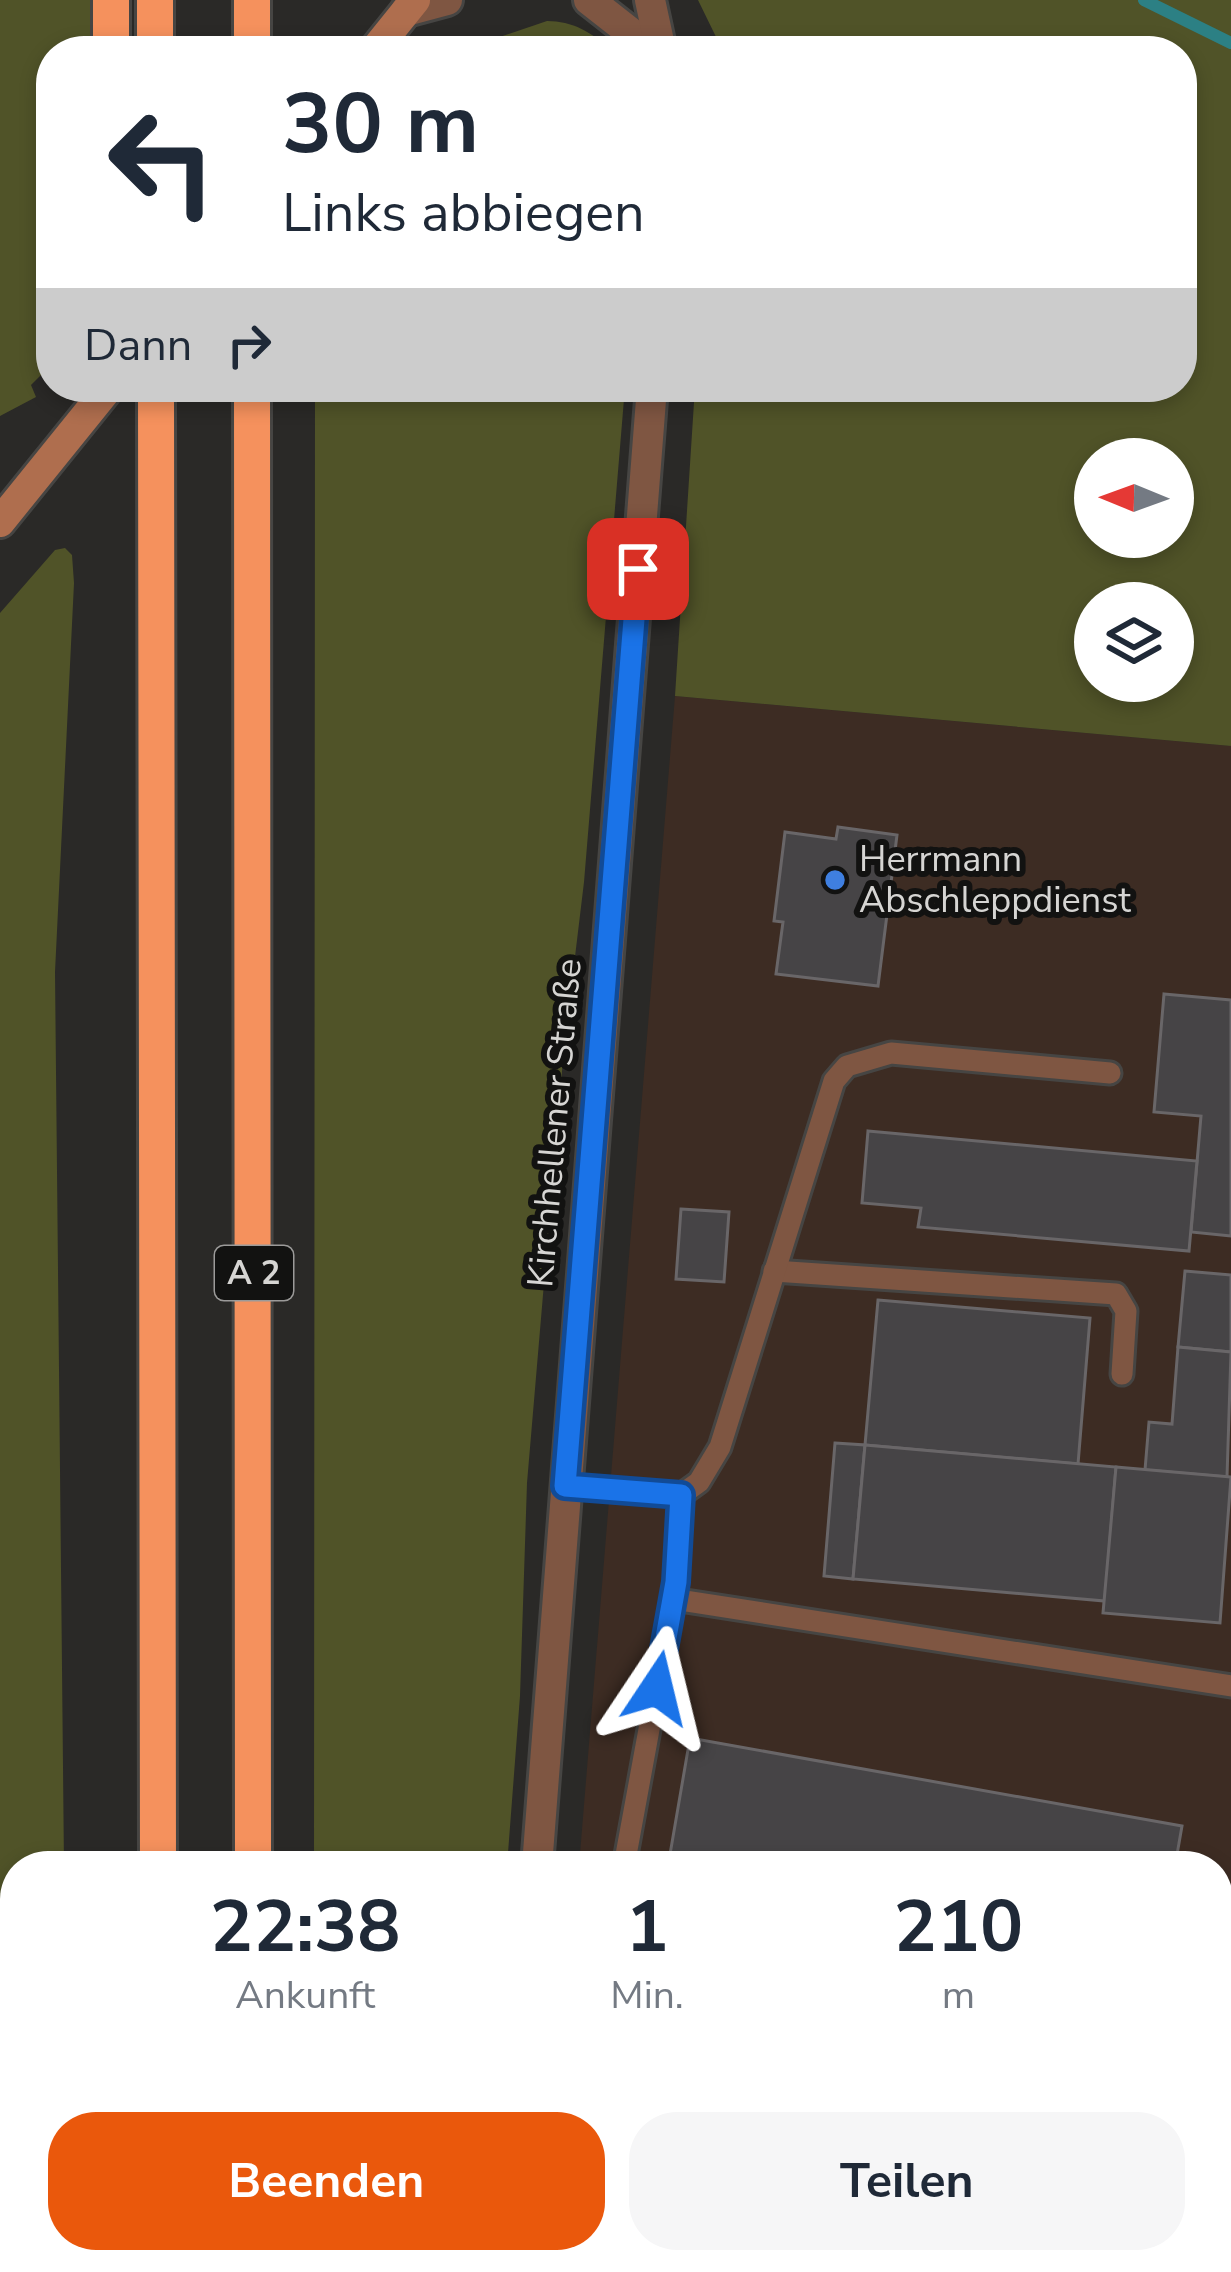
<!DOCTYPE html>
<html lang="de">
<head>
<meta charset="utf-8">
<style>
	body { margin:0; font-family:"Nunito Sans",sans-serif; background:#f6f6f7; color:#1f2937; height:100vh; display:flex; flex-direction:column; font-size:45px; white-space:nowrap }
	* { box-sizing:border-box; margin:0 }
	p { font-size:39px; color:#747a83 }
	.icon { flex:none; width:66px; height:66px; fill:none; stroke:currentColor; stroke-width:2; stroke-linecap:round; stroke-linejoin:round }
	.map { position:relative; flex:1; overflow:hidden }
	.side { position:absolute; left:0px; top:1851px; width:1233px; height:423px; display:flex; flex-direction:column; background:#fff; border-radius:48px 48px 0 0; box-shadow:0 6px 18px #0003 }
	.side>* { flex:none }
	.guide { position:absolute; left:36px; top:36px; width:1161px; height:366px; border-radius:48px; box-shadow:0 6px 18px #0003; background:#fff; color:#1f2937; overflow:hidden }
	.needle { width:78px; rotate:271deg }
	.buttons { position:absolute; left:1074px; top:438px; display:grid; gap:24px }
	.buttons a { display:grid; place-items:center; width:120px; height:120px; border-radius:50%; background:#fff; box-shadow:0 6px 18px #0003; font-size:60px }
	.pin { position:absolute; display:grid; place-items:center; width:102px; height:102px; color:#fff; margin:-51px; border-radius:24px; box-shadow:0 6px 18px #0006 }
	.me { position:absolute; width:132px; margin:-66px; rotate:10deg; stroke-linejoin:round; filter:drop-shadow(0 0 9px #0008) }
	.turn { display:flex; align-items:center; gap:42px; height:252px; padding:0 48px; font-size:54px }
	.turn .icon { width:156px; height:156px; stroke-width:2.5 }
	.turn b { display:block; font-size:84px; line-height:102px }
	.then { display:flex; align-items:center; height:114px; padding:0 48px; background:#0003; gap:24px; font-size:45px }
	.eta { display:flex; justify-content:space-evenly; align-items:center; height:204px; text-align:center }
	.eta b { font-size:72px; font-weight:700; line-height:84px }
	.button { display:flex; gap:24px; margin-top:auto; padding:24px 48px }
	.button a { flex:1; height:138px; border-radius:48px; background:#ea580c; color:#fff; font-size:48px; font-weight:700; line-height:138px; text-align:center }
	.button a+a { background:#f6f6f7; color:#1f2937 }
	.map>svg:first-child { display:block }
	.commercial { fill:#3d2c23 }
	.green { fill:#505328; fill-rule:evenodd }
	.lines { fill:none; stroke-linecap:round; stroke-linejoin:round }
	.stream { stroke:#2c8084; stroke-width:12 }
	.building { fill:#464446; stroke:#696668; stroke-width:3 }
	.service-casing { stroke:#464543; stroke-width:27 }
	.minor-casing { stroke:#464543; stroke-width:36 }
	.secondary-casing { stroke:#464543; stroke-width:36 }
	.motorway-casing { stroke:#464543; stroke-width:42 }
	.service { stroke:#7f5642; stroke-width:21 }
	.minor { stroke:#7f5642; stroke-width:30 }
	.secondary { stroke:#af6e4e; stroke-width:30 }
	.motorway { stroke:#f5915d; stroke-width:36 }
	.route-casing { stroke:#114b97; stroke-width:30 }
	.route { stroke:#1a73e8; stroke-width:21 }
	.shop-dot { fill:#3f7fe0; stroke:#121211; stroke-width:4.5 }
	.labels { text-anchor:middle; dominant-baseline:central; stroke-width:12; stroke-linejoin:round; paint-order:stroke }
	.shield { fill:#121211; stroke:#9b9a99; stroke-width:3 }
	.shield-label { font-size:33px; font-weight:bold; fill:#d6d5d3 }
	.poi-label { font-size:36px; fill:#d6d5d3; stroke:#121211; text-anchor:start }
	.street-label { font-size:36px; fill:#d6d5d3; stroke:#121211 }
</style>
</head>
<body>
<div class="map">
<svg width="1231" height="2272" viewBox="0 0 1231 2272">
	<rect width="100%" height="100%" fill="#2a2927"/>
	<!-- commercial -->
	<path class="commercial" d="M675 696 1231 746V2272H547L548 2259H1218V1866H579Z"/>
	<!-- green -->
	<g class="green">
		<path d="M0 0H95V51H51V365L31 385 36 397 0 416Z"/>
		<path d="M698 0H1231V746L675 696 695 387H1182V51H717L718 41ZM1095 459H1173V537H1095ZM1173 603V681H1095V603Z"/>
		<path d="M547 21C572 21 593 32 610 51H458Z"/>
		<path d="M315 387H625L584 882 564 1048 527 1483 520 1696 507 1866H314Z"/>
		<path d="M65 548 72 555 74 583 55 972 64 1866H15V2259H65V2272H0V613L55 550Z"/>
		<path d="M313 2259H478L477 2272H313Z"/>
	</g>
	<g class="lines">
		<!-- stream -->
		<path class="stream" d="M1144 0 1231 43"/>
	</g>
	<!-- building -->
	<g class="building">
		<path d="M838 827 897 835 878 986 776 974 783 922 774 921 785 832 836 839Z"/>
		<path d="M1164 994 1231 1000V1236L1191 1232 1201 1116 1154 1112Z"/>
		<path d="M868 1131 1197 1161 1189 1251 918 1227 921 1208 862 1203Z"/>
		<path d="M681 1209 729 1212 724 1282 676 1279Z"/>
		<path d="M1185 1271 1231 1275V1352L1178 1347Z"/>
		<path d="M878 1300 1090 1318 1078 1464 865 1445Z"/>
		<path d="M1178 1347 1231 1352 1227 1477 1145 1470 1149 1422 1172 1424Z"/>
		<path d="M835 1443 865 1445 853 1579 824 1576Z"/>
		<path d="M865 1445 1116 1467 1105 1601 853 1579Z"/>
		<path d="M1116 1467 1231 1477 1220 1623 1103 1613Z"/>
		<path d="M690 1738 1182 1826 1175 1866H668Z"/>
		<path d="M1231 2115V2272H1045L1055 2264 1051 2259H1218V2126Z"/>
	</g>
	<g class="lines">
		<!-- service casing -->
		<g class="service-casing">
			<g id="service">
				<path d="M774 1271 1116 1294 1126 1311 1122 1374"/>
				<path d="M565 1486 681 1495 699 1482 720 1447 834 1081 847 1066 891 1053 1110 1073"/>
				<path d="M673 1599 1231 1686"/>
				<path d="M624 1866 676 1582 681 1495"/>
			</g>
		</g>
		<!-- minor casing -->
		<g class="minor-casing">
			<g id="minor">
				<path d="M589 0 654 51"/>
				<path d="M650 0 661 51"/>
				<path d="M406 11 447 0"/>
				<path d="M537 1866 652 387"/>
				<path d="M503 2272 504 2259"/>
			</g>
		</g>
		<!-- secondary casing -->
		<g class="secondary-casing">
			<g id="secondary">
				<path d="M374 51 415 0"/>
				<path d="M0 522 109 387"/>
			</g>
		</g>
		<!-- motorway casing -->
		<g class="motorway-casing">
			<g id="motorway">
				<path d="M111 0V51"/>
				<path d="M252 0V51"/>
				<path d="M155 51V0"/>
				<path d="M156 387 158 1866"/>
				<path d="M252 387 253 1866"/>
				<path d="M159 2259V2272"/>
				<path d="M252 2272V2259"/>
			</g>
		</g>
		<!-- service -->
		<use href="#service" class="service"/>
		<!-- minor -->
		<use href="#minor" class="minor"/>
		<!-- secondary -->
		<use href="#secondary" class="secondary"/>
		<!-- motorway -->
		<use href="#motorway" class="motorway"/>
	</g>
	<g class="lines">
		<!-- route casing -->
		<g class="route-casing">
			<path id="route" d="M638 569 565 1486 681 1495 676 1582 657 1688"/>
		</g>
		<!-- route -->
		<use href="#route" class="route"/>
	</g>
	<!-- markers -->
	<circle class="shop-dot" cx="835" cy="880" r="12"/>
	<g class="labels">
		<!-- shield labels -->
		<rect class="shield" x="215" y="1246" width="78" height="54" rx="9"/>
		<g class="shield-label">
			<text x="254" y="1273">A 2</text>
		</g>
		<!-- poi labels -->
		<g class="poi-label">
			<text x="859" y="859">Herrmann<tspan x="859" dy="41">Abschleppdienst</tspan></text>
		</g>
		<!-- street labels -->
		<g class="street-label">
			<text transform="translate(555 1123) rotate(-85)">Kirchhellener Straße</text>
		</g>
	</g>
</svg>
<div class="buttons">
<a><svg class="needle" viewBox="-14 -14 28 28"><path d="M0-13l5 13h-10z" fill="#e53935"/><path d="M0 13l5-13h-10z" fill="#747a83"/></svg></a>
<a><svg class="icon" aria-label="layers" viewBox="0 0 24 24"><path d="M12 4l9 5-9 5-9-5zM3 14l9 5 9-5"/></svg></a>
</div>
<div class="pin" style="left:638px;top:569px;background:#d93025"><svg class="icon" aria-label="arrive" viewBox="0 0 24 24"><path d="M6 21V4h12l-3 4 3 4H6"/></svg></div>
<svg class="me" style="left:657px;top:1688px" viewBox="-20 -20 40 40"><path d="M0-17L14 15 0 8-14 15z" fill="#1a73e8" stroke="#fff" stroke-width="4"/></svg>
<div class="guide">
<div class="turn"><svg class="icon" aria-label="left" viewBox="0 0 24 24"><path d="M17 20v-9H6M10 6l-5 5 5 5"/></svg><div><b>30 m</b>Links abbiegen</div></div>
<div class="then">Dann<svg class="icon" aria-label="right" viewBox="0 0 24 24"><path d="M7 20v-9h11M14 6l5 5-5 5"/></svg></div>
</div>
<section class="side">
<div class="eta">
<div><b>22:38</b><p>Ankunft</p></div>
<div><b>1</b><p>Min.</p></div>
<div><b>210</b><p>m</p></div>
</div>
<div class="button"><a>Beenden</a><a>Teilen</a></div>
</section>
</div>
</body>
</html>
